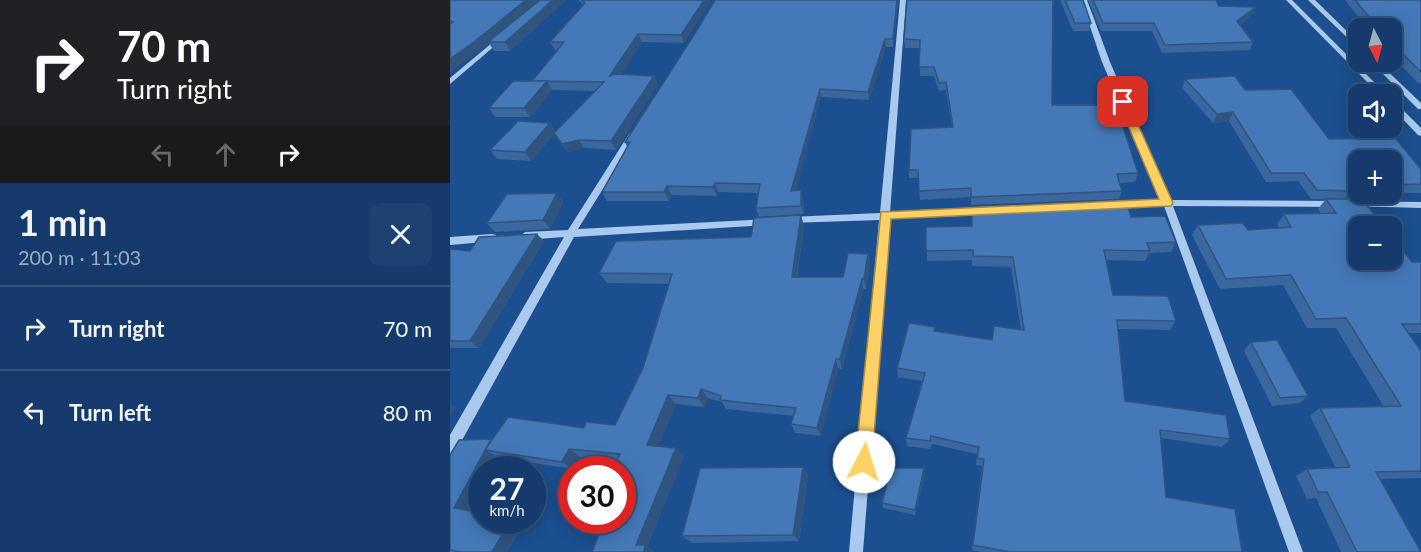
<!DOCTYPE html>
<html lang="en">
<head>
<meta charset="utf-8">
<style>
	body { margin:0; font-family:Lato,sans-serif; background:#1d4271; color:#f1f3f6; height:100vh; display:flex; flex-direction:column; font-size:22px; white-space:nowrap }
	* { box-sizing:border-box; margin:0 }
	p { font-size:20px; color:#9dadc1 }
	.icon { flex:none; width:33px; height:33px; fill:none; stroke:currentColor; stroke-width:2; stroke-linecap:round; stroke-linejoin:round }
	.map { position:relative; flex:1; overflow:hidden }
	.side { display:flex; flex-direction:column; background:#143b6b; width:450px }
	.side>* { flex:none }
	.guide { background:#202124; color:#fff; overflow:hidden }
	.needle { width:39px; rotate:174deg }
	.tools { position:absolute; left:898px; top:18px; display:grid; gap:12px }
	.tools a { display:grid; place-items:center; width:54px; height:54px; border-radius:12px; background:#143b6b; box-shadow:0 3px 15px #0003,0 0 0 2px #33557e; font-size:30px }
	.speed { position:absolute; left:18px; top:456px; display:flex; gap:12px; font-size:30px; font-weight:700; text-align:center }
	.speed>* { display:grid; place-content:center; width:78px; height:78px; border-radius:50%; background:#143b6b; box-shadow:0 3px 15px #0003,0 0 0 2px #33557e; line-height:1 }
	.speed small { font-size:15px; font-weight:400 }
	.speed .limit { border:9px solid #d22; background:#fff; color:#111 }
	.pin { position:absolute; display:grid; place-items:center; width:51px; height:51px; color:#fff; margin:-26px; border-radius:12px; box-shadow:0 3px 9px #0006 }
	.me { position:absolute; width:66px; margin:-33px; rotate:5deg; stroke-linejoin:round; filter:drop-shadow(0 0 4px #0008) }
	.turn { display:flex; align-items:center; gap:21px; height:126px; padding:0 18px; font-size:27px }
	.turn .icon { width:78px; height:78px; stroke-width:2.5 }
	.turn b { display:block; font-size:42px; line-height:51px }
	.lanes { display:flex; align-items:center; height:57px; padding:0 18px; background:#0003; justify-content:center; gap:30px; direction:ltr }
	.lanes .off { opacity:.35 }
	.round { display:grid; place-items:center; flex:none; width:63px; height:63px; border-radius:12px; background:#1d4271 }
	.head { display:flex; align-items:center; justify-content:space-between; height:102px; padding:0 18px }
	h1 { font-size:36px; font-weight:700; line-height:45px }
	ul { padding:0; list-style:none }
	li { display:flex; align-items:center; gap:18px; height:84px; padding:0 18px; border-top:2px solid #33557e }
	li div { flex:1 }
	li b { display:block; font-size:22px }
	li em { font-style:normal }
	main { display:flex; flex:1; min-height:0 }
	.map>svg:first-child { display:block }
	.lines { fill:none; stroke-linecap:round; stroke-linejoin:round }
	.minor { fill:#a9c9ee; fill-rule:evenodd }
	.wall { fill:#3a679d }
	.shaded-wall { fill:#305480 }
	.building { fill:#4478b7; stroke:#305480; stroke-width:1.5 }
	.route { fill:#ffd166; stroke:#a68842; stroke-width:1.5 }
</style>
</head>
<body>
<main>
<section class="side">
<div class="guide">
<div class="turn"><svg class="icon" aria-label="right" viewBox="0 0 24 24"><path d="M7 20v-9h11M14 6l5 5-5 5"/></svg><div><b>70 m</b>Turn right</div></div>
<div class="lanes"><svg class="icon off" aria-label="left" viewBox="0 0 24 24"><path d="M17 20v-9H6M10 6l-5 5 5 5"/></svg><svg class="icon off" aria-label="ahead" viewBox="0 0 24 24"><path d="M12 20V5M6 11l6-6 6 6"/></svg><svg class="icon" aria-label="right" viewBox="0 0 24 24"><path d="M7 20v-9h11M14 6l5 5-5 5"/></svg></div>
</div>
<div class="head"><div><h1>1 min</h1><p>200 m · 11:03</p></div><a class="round"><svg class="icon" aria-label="close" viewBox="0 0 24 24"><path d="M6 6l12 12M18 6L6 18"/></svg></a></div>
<ul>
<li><svg class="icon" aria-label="right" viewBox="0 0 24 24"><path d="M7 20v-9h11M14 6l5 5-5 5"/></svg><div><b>Turn right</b></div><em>70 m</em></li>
<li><svg class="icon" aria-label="left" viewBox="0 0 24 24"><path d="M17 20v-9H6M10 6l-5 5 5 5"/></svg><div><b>Turn left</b></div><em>80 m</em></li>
</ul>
</section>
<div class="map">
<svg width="971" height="552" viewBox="0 0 971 552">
	<rect width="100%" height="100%" fill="#1b4f8f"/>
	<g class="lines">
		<!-- minor -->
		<g class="minor">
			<path d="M450 0H456L440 213 536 209 541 212 536 215 439 219 413 552H399L429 220 339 223 334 220 339 217 430 213Z"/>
			<path d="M631 0H637L660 62 720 200 887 201 892 204 887 207 723 206 853 552H839L714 206 665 209 660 206 665 203 711 200 652 62Z"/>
			<path d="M836 0H842L936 94H929Z"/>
			<path d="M858 0H865L909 43V49Z"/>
			<path d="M49 37 54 38 0 84V78Z"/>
			<path d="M921 62H928L971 103V109H968Z"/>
			<path d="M942 102H945L971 128V136L968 135 942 108Z"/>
			<path d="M183 131 187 134 128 229 317 219 322 222 317 225 124 237 5 453 0 454V435L114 237 75 240 70 236 75 232 118 230 179 134Z"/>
			<path d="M902 201 971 202V208L899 206 897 204Z"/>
			<path d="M42 234 46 235 47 238 46 241 0 245V237Z"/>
		</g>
	</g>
	<!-- wall -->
	<g class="wall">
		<path d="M0 0H116L60 51H44L39 43 0 72Z"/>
		<path d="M128 0H261L234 43 192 42 171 74 204 76 208 84 166 150 134 148 118 152 104 134 81 161 47 159 40 150 106 131 146 91 102 90 80 117H45L39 108 82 81 107 50H105L100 42 133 5Z"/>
		<path d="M265 0H448L443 47H436L419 100 371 97 346 191 351 190 353 199 354 214 309 217 306 208 309 193 268 192 267 196 222 195 219 201H157L152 192 177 147 175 142 244 35Z"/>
		<path d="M457 0 602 105 688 173 685 182 669 183 672 191 669 199 521 205V197L470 200 468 178H459V170L502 127 496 90 489 91 484 76H470V48H455L454 39Z"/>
		<path d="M610 0H633L641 23 639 31H623Z"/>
		<path d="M638 0H766L769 6 806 7 802 14 790 25 803 42 800 50 712 53 702 31H651Z"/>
		<path d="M895 0H971V83H968L942 56V28H917Z"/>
		<path d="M735 79 795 90 879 139 971 169V193H942V160H909V194H941H899L895 199H861L848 181 816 182 779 121 763 123 732 88Z"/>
		<path d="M107 193 113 202 100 229 45 232 37 223Z"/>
		<path d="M876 199 962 262H971V333H958L971 351V478L930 479 971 552H891L866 498 857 499 846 476 857 469 885 467 860 416 870 408 934 407 886 328H857L833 285 770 289 742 235 748 225 798 230 829 228 827 224 834 214H871L868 209Z"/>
		<path d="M522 207 681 217 726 242 721 252 699 253 695 261 656 260 663 295 726 321 720 330 668 329 675 401 780 439 772 447 711 438 716 497 792 552H531L522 550 532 466 526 465 527 454 482 444 480 449 457 446 456 438 472 381 448 377 447 368 485 331 542 340 571 330 561 267 522 266V260L477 261 476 227 521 226Z"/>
		<path d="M354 226 347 277H393L418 254 420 264 416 289H413L392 369 388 368 371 436 345 433 341 424 344 416 276 409 272 402 258 398 254 407 226 404 208 446 226 448 234 456 197 547 204 551V552H142L153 524H150L145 520H172L167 461 130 457 123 469 49 458 47 457 40 470H32V486L19 511 32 520H69L74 523 57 552H0V455L42 440 134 428 165 425 193 368 218 284 157 283 149 273 301 237Z"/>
		<path d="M94 241 29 348H0V249L20 251Z"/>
		<path d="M801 342 858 396 850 403 822 406 794 351Z"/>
		<path d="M353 467 358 476 349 541 242 543 232 536Z"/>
		<path d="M474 468 475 474 465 515 433 508 432 503Z"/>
	</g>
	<!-- shaded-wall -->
	<g class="shaded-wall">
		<path d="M76 0H90L29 51 0 72V59Z"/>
		<path d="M103 0H116L60 51 55 42Z"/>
		<path d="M254 0H261L234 43 231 35Z"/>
		<path d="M447 0H448L443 47V39Z"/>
		<path d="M806 7 802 14 784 29 787 21Z"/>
		<path d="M188 34 192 42 164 86 159 77Z"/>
		<path d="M435 39 436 47 419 100 418 92Z"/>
		<path d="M204 76 208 84 166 150 161 141Z"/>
		<path d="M97 81 102 90 80 117 74 108Z"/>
		<path d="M370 89 371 97 344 200 341 191Z"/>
		<path d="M783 112 779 121 763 123 767 114Z"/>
		<path d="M100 123 106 132 81 161 75 152Z"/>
		<path d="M129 140 134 148 118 152 112 144Z"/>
		<path d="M265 183 268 192 267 196 263 187Z"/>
		<path d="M217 186 222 195 219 201 214 192Z"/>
		<path d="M351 190 353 199 354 214 351 206Z"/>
		<path d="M107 193 113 202 100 229 93 220Z"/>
		<path d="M351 215 354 226 345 287 342 277Z"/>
		<path d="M87 234 94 241 29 348 20 341Z"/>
		<path d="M418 254 420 264 416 289 414 279Z"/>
		<path d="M412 279 413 289 392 369 390 359Z"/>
		<path d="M386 359 388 368 371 436 367 428Z"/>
		<path d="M251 389 258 398 254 407 248 398Z"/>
		<path d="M218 395 226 404 205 453 197 445Z"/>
		<path d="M0 404 6 407 0 416Z"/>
		<path d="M226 448 234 456 197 547 204 551V552H194L186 545Z"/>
		<path d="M119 449 130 457 123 469 112 462Z"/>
		<path d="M36 450 47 457 40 470H32V486L17 514 4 508Z"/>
		<path d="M353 467 358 476 349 541 343 535Z"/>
		<path d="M474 468 475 474 465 515V510Z"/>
		<path d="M61 520H69L74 523 57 552H42Z"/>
	</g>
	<!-- building -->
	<g class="building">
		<path d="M0 0H76L24 42 0 59V24L3 22 0 21Z"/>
		<path d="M90 0H103L55 42H38Z"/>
		<path d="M132 0H254L231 35 188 34 159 77 163 74 204 76 161 141 129 140 112 144 104 133 154 82 82 81 114 42H100L135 3Z"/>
		<path d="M265 0H447L443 39H435L418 92 370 89 341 191 351 190V206L306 208 310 184 265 183 263 187 217 186 214 192H152L180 142H175L244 35Z"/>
		<path d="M457 0H603L602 105H666L688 173 667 174 672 191 521 197V188L469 191 468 170H459L461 129 503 127 496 82 489 83 484 67H469L470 40 454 39Z"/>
		<path d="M615 0H633L641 23H625Z"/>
		<path d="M643 0H766L769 6 806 7 787 21 803 42 715 45 704 23H653Z"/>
		<path d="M905 0H971V72L942 43V28H928Z"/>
		<path d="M785 76 795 90 841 89 879 139 945 138 971 169V184L942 185V160H909V186H898L902 191 867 190 854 173H821L783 112 767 114 735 79Z"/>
		<path d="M63 81H97L74 108H39Z"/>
		<path d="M68 121 100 123 75 152 40 150Z"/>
		<path d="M107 193 93 220 37 223 57 194Z"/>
		<path d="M876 199H912L934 226H909V260H942V237L962 262H971V324H952L971 351V471L926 472 971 552H907L877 492H868L857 469 900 467 870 408 951 406 896 318 866 319 841 275 776 279 748 225 793 223 798 230 841 227 834 214 886 213Z"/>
		<path d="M676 200 681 217 715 216 726 242 697 243 700 251 654 250 663 295 718 296 726 321 667 320 675 401 776 415 780 439 710 430 716 497 785 509 792 552H559L523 545 534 459 527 458 529 447 481 436 480 441 456 438 475 373 447 368 459 323 485 327 484 331 542 340 544 326 574 330 563 257 523 256V250L476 251V227L522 226V207Z"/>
		<path d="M351 215 342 277H393L398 253 418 254 414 279H412L390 359H386L367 428 341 424 346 408 270 400 271 396 251 389 248 398 218 395 197 445 226 448 186 545H195L194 552H142L155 520H172V470H162L170 454 119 449 112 462 35 450 58 417 134 428 136 422 165 425 193 368 222 274 149 273 166 241 301 237 304 218Z"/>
		<path d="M87 234 20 341H0V249L20 251 29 237Z"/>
		<path d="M827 340 858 396 830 398 801 342Z"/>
		<path d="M41 439 4 508 32 513V520H61L42 552H11L0 550V455L9 440Z"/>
		<path d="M353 467 343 535 232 536 250 468Z"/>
		<path d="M441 468H474L465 510 432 503Z"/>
	</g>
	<!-- route -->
	<path class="route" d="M670 100 678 102 723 203 721 206 441 219 422 462 420 468 414 471 408 468 405 462 431 212 709 199 668 102Z"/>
</svg>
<div class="tools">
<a><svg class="needle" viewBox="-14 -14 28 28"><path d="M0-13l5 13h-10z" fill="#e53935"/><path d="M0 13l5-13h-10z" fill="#9dadc1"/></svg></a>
<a><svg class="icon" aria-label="sound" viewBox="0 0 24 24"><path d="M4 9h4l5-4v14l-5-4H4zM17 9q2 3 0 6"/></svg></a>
<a>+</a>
<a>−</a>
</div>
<div class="speed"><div>27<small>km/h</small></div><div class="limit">30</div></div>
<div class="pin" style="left:673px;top:102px;background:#d93025"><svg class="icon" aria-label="arrive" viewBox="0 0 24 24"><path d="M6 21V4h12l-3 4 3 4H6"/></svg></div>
<svg class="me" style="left:414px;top:462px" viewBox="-20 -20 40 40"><circle r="19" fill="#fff"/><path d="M0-13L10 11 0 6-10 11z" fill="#ffd166"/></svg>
</div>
</main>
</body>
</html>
